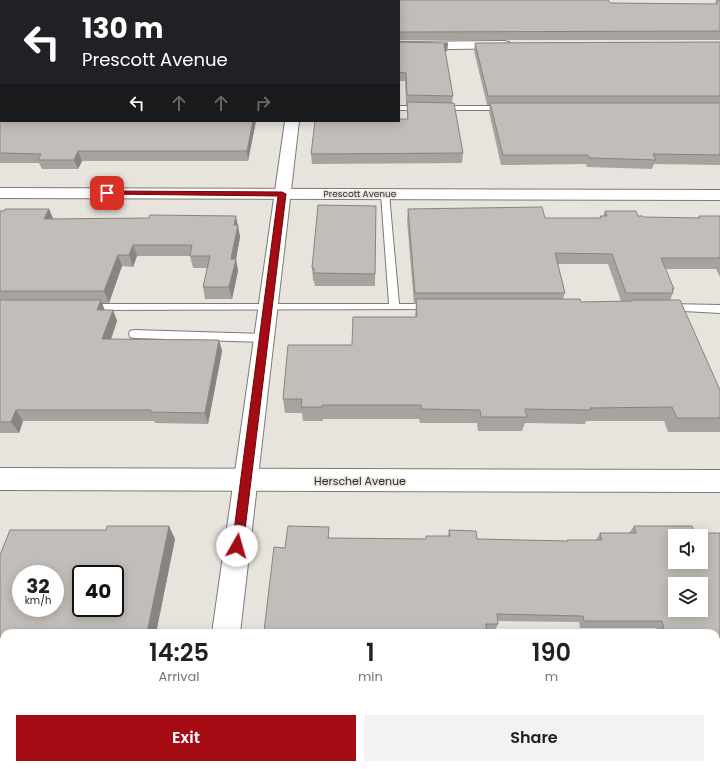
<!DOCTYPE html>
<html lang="en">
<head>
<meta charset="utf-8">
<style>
	body { margin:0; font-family:Poppins,sans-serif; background:#f2f2f2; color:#202124; height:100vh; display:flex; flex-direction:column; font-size:15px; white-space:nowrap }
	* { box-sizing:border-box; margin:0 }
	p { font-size:13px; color:#757577 }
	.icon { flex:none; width:22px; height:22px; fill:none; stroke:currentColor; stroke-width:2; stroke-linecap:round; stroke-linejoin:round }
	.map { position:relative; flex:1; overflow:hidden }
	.side { position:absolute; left:0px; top:629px; width:720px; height:140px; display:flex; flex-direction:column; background:#fff; border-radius:12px 12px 0 0; box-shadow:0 2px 10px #0003 }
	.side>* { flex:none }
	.top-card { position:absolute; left:0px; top:0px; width:400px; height:122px; box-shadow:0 2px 10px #0003; background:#202124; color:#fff; overflow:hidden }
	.buttons { position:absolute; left:668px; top:529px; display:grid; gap:8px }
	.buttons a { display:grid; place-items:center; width:40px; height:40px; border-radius:0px; background:#fff; box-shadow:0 2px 10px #0003; font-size:20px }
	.speed { position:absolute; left:12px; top:565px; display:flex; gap:8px; font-size:20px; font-weight:700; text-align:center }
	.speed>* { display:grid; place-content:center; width:52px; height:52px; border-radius:50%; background:#fff; box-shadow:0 2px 10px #0003; line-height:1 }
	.speed small { font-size:10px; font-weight:400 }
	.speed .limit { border:2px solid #111; border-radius:6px; background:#fff; color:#111 }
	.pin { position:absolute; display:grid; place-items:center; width:34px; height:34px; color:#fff; margin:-17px; border-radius:8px; box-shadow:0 2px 6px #0006 }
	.me { position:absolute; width:44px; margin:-22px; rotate:7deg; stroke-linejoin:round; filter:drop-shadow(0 0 3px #0008) }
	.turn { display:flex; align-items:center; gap:14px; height:84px; padding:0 16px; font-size:18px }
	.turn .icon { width:52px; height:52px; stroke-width:2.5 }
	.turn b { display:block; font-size:28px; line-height:34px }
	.lanes { display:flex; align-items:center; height:38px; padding:0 16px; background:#0003; justify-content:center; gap:20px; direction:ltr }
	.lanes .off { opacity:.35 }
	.eta { display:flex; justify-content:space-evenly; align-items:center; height:68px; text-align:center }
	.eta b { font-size:24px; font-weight:600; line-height:28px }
	.button { display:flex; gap:8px; margin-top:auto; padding:8px 16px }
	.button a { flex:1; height:46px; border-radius:0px; background:#a40b12; color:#fff; font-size:16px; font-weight:600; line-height:46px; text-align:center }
	.button a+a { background:#f2f2f2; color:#202124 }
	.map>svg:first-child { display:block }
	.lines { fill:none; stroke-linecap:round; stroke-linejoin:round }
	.service-casing { stroke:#7e7a75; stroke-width:2 }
	.minor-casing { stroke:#7e7a75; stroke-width:2 }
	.tertiary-casing { stroke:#7e7a75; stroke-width:2 }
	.service { fill:#fff; fill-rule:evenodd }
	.minor { fill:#fff; fill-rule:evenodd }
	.tertiary { fill:#fff; fill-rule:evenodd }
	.wall { fill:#a7a39e; fill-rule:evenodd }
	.shaded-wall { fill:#888481 }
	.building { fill:#c2bdb8; stroke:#888481; fill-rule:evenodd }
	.route { fill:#a40b12; stroke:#6b070c }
	.labels { text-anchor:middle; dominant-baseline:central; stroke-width:3; stroke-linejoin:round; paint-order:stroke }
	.far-street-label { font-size:9px; fill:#302e2c; stroke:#e7e3dd }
	.street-label { font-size:11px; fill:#302e2c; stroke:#e7e3dd }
</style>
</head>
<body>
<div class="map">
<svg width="720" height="769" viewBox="0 0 720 769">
	<rect width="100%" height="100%" fill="#e7e3dd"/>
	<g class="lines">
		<!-- service casing -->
		<g class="service-casing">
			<g id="service">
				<path d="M399 106H422L426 108 422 110H399Z"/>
				<path d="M439 106H504L508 108 504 110H439Z"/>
				<path d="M385 191 389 194 399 304H429L433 305 434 307 433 309 89 310 84 307 89 304H389L381 194Z"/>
				<path d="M669 304 720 305V313L665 310 664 308Z"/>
				<path d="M134 330 264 334 268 335 269 338 268 341 264 342 134 338 130 337 129 334 130 331Z"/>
				<rect x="0" y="727" width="4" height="16"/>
				<rect x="716" y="733" width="4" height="16"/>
			</g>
		</g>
		<!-- minor casing -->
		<g class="minor-casing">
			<g id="minor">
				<path d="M504 41 509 42 510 45 509 48 399 50V42Z"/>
				<path d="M0 188 720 190V200L0 198Z"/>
				<path d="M0 468 720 470V492L0 490Z"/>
			</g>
		</g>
		<!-- tertiary casing -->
		<g class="tertiary-casing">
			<g id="tertiary">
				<path d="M302 0H314L301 1Z"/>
				<path d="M285 121H299L240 633H212Z"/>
				<rect x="193" y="765" width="32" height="4"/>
			</g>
		</g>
		<!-- service -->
		<use href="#service" class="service"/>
		<!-- minor -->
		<use href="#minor" class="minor"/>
		<!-- tertiary -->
		<use href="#tertiary" class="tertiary"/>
	</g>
	<!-- wall -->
	<g class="wall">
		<path d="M0 0H272V1H1L256 121 248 161H82L78 169H42L39 163H0Z"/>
		<path d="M716 0H720V40H399V1L715 4Z"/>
		<path d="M399 42 448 43 447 51 445 52 453 96 452 103 463 153 462 163 312 164 311 154 407 119V105H406L405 81H399Z"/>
		<path d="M720 42V165L654 164 652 169 587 167 586 164 501 165 489 112 490 105H487L474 51 475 43Z"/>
		<path d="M376 206 375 286H315L314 281H313L312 268Z"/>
		<path d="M49 209 53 219 238 225 240 237 236 259 238 271 232 299H205L203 287 207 268H193L190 256H137L133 267 122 266 109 303H102L105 310H113L117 321 111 339 219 340 222 351 208 424 155 423 154 421H23L19 433H0V211Z"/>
		<path d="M408 209 545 218H600V216H603L605 211 638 216 644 217 698 218 699 216H720V277L716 269H665L674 289 673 291V293L670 300 720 390V432H668L664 421H586L585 424 525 423 522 431H478L477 423H420L419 419H323V421H303L302 413H285L283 399 352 345 415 317 416 304H414L407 220ZM558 264H608L621 301 581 302 563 299 565 293Z"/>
		<path d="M634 526 695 533H720V698H716V633H657L656 628H580L579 622 497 621 498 624 495 630H486L487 633H265L264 631 285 548 329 535V538L426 539V536H448L449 530 477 539 567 541V540H596L600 533H629Z"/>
		<path d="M175 539 156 633H4V681H0V555Z"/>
	</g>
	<!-- shaded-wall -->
	<g class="shaded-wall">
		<path d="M448 43 447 51 443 52 444 44Z"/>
		<path d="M253 121H256L248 161 247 151Z"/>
		<path d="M78 151 82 161 78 169 74 160Z"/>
		<path d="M49 209 54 221 44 219Z"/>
		<path d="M236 216 240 237 236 259 238 271 232 299 229 287 231 259 234 225Z"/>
		<path d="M133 245 137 256 133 267 129 255Z"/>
		<path d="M118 255 122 266 109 303 104 291Z"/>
		<path d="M101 300 105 312 97 310Z"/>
		<path d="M113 310 117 321 107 351 102 339Z"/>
		<path d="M219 340 222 351 208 424 205 413Z"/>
		<path d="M16 410 23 421 19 433 11 422Z"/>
		<path d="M169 526 175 539 156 633H147Z"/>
		<path d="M138 765H143V769H137Z"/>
	</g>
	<!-- building -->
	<g class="building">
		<path d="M0 0H269V1H1V121H253L247 151H78L74 160H38L41 154 0 153Z"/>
		<path d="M324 0H608L610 3 717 4 718 0H720V31L399 32V1H324Z"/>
		<path d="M399 42 448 43 444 44 453 96 407 95 406 73 399 72Z"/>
		<path d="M720 42V96H488L475 43Z"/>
		<path d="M407 102 454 103 463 153 311 154 315 121H399V119H408Z"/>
		<path d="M490 103H720V155L653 154 656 160 590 158 588 155H503Z"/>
		<path d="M318 205 376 206 375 274 314 273V268H312Z"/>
		<path d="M542 207 545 218H601L600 216H607L605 211H636L638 216H643L644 217 700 218 699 216H720V258H661L674 289H672L673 293H626L612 254 555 253 565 293H415L408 209Z"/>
		<path d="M5 209H49L44 219 149 218 150 215 236 216 234 225H238L231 259H236L229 287H203L210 256H190L192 245H133L129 255H118L104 291H0V211H4Z"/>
		<path d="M416 299H580L581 302 632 301V300H680L720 390V418H677L672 407 590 408 591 410 525 409 527 417H481L480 410 421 409V405H322V407H301L302 399H283L288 345H352L353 317H415L417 316Z"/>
		<path d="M0 300H101L97 310H113L102 339 219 340 205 413 150 412 151 410H16L11 422H0Z"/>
		<path d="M107 526H169L147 633H4V672H0V555L10 530H106ZM21 574H55V608H21ZM81 574H115V608H81Z"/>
		<path d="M288 526 329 527 328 538 426 539V536H450L449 530 476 531 477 539 568 541 567 540H602L600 533H636L634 526H692L695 533H720V693H716V633H665L662 621H584L583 616 497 614 498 624H486L487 633H268V631H264L274 547 285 548ZM675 536H701V562H675ZM675 584H701V610H675Z"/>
		<path d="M62 765H138L137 769H61Z"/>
		<path d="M267 765H340L339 769H267Z"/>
		<rect x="406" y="765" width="22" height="4"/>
	</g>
	<!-- route -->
	<path class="route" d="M107 191 282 192 286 194 243 546 241 550 237 552 233 550 232 546 278 196 105 194V192Z"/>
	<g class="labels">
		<!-- far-street labels -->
		<g class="far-street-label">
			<text x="360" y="194">Prescott Avenue</text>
		</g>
		<!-- street labels -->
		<g class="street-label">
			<text x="360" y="481">Herschel Avenue</text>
		</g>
	</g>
</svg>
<div class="buttons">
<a><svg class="icon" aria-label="sound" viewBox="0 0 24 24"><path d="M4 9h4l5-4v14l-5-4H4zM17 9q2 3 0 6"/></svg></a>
<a><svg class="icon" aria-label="layers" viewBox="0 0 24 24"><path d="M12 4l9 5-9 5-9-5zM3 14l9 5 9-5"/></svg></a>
</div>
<div class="speed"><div>32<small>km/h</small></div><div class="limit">40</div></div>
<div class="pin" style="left:107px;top:193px;background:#d93025"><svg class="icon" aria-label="arrive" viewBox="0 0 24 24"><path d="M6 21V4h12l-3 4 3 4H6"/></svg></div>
<svg class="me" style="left:237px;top:546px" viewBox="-20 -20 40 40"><circle r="19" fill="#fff"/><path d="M0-13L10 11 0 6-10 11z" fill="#a40b12"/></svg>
<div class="top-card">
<div class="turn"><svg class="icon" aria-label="left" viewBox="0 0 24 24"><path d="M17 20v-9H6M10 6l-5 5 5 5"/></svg><div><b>130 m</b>Prescott Avenue</div></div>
<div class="lanes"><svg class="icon" aria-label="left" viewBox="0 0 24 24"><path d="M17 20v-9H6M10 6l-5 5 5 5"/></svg><svg class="icon off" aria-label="ahead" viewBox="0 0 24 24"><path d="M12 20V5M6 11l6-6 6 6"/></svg><svg class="icon off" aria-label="ahead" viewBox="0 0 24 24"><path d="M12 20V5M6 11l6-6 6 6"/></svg><svg class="icon off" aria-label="right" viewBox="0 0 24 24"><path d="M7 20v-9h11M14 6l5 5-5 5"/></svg></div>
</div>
<section class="side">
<div class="eta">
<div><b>14:25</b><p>Arrival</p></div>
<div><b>1</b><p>min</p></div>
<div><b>190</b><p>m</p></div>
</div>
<div class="button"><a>Exit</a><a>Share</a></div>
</section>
</div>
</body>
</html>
